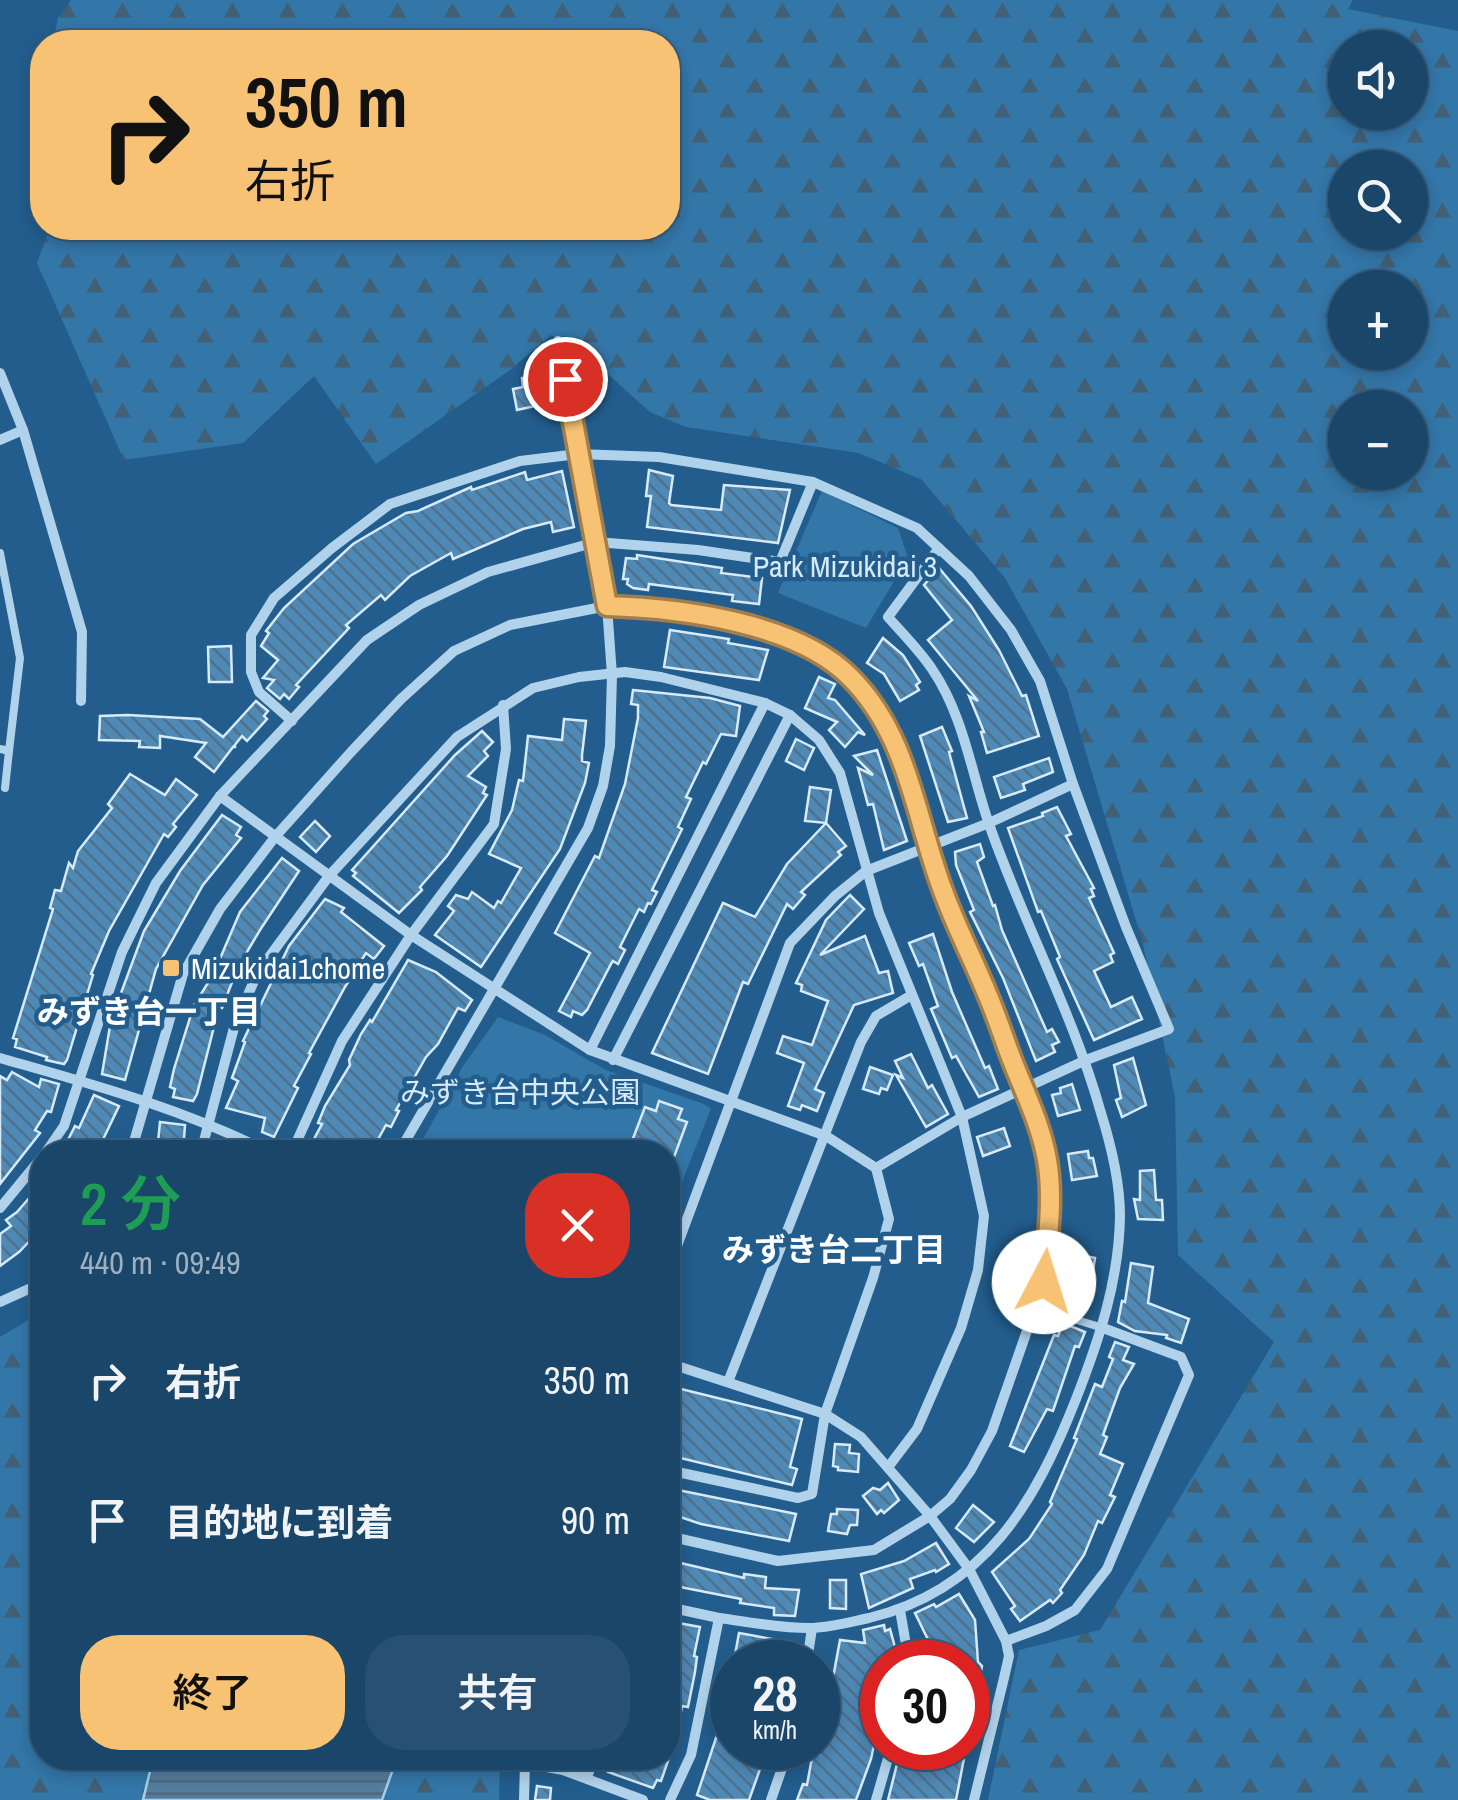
<!DOCTYPE html>
<html lang="ja">
<head>
<meta charset="utf-8">
<style>
	body { margin:0; font-family:"Archivo Narrow","Noto Sans JP",sans-serif; background:#275072; color:#f1f3f6; height:100vh; display:flex; flex-direction:column; font-size:38px; white-space:nowrap }
	* { box-sizing:border-box; margin:0 }
	p { font-size:32px; color:#9fb1c1 }
	.icon { flex:none; width:55px; height:55px; fill:none; stroke:currentColor; stroke-width:2; stroke-linecap:round; stroke-linejoin:round }
	.map { position:relative; flex:1; overflow:hidden }
	.side { position:absolute; left:30px; top:1140px; width:650px; height:630px; display:flex; flex-direction:column; background:#1a466a; border-radius:40px; box-shadow:0 5px 15px #0003,0 0 0 2px #385e7e }
	.side>* { flex:none }
	.banner { position:absolute; left:30px; top:30px; width:650px; height:210px; border-radius:40px; box-shadow:0 5px 15px #0003,0 0 0 2px #385e7e; background:#f7c273; color:#111; overflow:hidden }
	.tools { position:absolute; left:1328px; top:30px; display:grid; gap:20px }
	.tools a { display:grid; place-items:center; width:100px; height:100px; border-radius:50%; background:#1a466a; box-shadow:0 5px 15px #0003,0 0 0 2px #385e7e; font-size:50px }
	.speed { position:absolute; left:710px; top:1640px; display:flex; gap:20px; font-size:50px; font-weight:700; text-align:center }
	.speed>* { display:grid; place-content:center; width:130px; height:130px; border-radius:50%; background:#1a466a; box-shadow:0 5px 15px #0003,0 0 0 2px #385e7e; line-height:1 }
	.speed small { font-size:25px; font-weight:400 }
	.speed .limit { border:15px solid #d22; background:#fff; color:#111 }
	.pin { position:absolute; display:grid; place-items:center; width:85px; height:85px; color:#fff; margin:-42px; border:5px solid #fff; border-radius:50%; box-shadow:0 2px 10px #0007 }
	.me { position:absolute; width:110px; margin:-55px; rotate:5deg; stroke-linejoin:round; filter:drop-shadow(0 0 8px #0008) }
	.turn { display:flex; align-items:center; gap:35px; height:210px; padding:0 50px; font-size:45px }
	.turn .icon { width:130px; height:130px; stroke-width:2.5 }
	.turn b { display:block; font-size:70px; line-height:85px }
	.round { display:grid; place-items:center; flex:none; width:105px; height:105px; border-radius:40px; background:#275072 }
	.summary { display:flex; align-items:center; justify-content:space-between; height:170px; padding:0 50px }
	h1 { font-size:60px; font-weight:600; line-height:75px; color:#1e9e55 }
	.primary-button { display:flex; gap:20px; margin-top:auto; padding:20px 50px }
	.primary-button a { flex:1; height:115px; border-radius:40px; background:#f7c273; color:#111; font-size:40px; font-weight:600; line-height:115px; text-align:center }
	.primary-button a+a { background:#275072; color:#f1f3f6 }
	ul { padding:0; list-style:none }
	li { display:flex; align-items:center; gap:30px; height:140px; padding:0 50px }
	li div { flex:1 }
	li b { display:block; font-size:38px }
	li em { font-style:normal }
	.map>svg:first-child { display:block }
	.green { fill:#3376a8 }
	.forest { fill:url(#forest-firs); fill-rule:evenodd }
	.water { fill:url(#water-rules); stroke:#a5cfec; stroke-width:2.5 }
	.building { fill:url(#building-back-hatch); stroke:#d6eaf8; stroke-width:2.5 }
	.lines { fill:none; stroke-linecap:round; stroke-linejoin:round }
	.service { stroke:#b1d2eb; stroke-width:8 }
	.minor { stroke:#b1d2eb; stroke-width:10 }
	.route-casing { stroke:#a17e4b; stroke-width:25 }
	.route { stroke:#f7c273; stroke-width:18 }
	.poi-dot { fill:#f7c273; stroke:#225d8d; stroke-width:4 }
	.labels { text-anchor:middle; dominant-baseline:central; stroke-width:9; stroke-linejoin:round; paint-order:stroke }
	.park-label { font-size:30px; fill:#d6eaf8; stroke:#225d8d }
	.poi-label { font-size:30px; fill:#fff; stroke:#225d8d; text-anchor:start }
	.neighbourhood-label { font-size:32px; font-weight:bold; fill:#fff; stroke:#225d8d }
</style>
</head>
<body>
<div class="map">
<svg width="1458" height="1800" viewBox="0 0 1458 1800">
	<defs>
		<pattern id="forest-firs" width="22" height="20" patternUnits="userSpaceOnUse" patternTransform="scale(2.5)"><rect width="22" height="20" fill="#3376a8"/><path d="M5 1l3.5 6h-7zM16 11l3.5 6h-7z" fill="#415f75"/></pattern>
		<pattern id="water-rules" width="6" height="5" patternUnits="userSpaceOnUse" patternTransform="scale(2.5)"><rect width="6" height="5" fill="#547d9e"/><path d="M0 2.5h6" fill="none" stroke="#506779"/></pattern>
		<pattern id="building-back-hatch" width="6" height="6" patternUnits="userSpaceOnUse" patternTransform="scale(2.5)"><rect width="6" height="6" fill="#4f89b6"/><path d="M-1 5l2 2M0 0l6 6M5-1l2 2" fill="none" stroke="#4e718c"/></pattern>
	</defs>
	<rect width="100%" height="100%" fill="#225d8d"/>
	<!-- green -->
	<g class="green">
		<path d="M822 491 898 528 908 558 866 628 778 593Z"/>
		<path d="M498 1017 545 1035 606 1070 704 1104 711 1109 668 1217V1152H416L463 1066Z"/>
	</g>
	<!-- forest -->
	<g class="forest">
		<path d="M71 0H1353L1348 9 1458 31V1800H988L1019 1650 1100 1630 1274 1342 1178 1255 1175 1097 1143 944 1067 689 1005 578 922 480 859 453 686 427 650 412 581 350 551 335 510 370 376 464 314 376 243 443 124 460 37 263 50 228H668V42H53L58 18ZM1345 48H1410V112H1345ZM1345 168H1410V232H1345ZM1345 288H1410V352H1345ZM1345 408H1410V472H1345Z"/>
		<path d="M42 1312V1758H207L153 1763 143 1800H0V1337Z"/>
		<path d="M396 1758H500L499 1800H377Z"/>
	</g>
	<!-- water -->
	<path class="water" d="M207 1758H397L382 1800H143L152 1763 176 1770Z"/>
	<!-- building -->
	<g class="building">
		<path d="M539 376 544 404 517 410 513 389 523 387 522 378Z"/>
		<path d="M649 470 673 476 669 503 671 505 721 510 724 485 790 490 778 543 647 527 651 496H646Z"/>
		<path d="M562 471 574 527 553 532 551 522 523 529 453 559 451 553 410 576 385 600 381 595 346 625 349 628 296 685 299 687 289 699 284 694 280 699 267 688 274 680 263 678 278 660 261 646 269 633 266 631 284 608 353 544 406 513 418 511 471 487 472 490 525 472 527 480Z"/>
		<path d="M637 555 722 568 721 573 762 578 759 604 732 601 733 595 649 584 648 590 633 588 627 584 628 579H623L626 558 637 559Z"/>
		<path d="M939 568 971 606 999 650 1022 696 1026 695 1039 736 987 753 981 732H984L969 696 978 701 928 640 952 620 924 585Z"/>
		<path d="M670 630 729 639 728 643 768 650 759 680 664 667Z"/>
		<path d="M883 638 903 655 920 682 916 685 919 690 900 701 884 674 867 663Z"/>
		<path d="M231 646 232 682H209L208 647Z"/>
		<path d="M819 677 835 684 828 698 835 700 865 735 858 732 845 747 829 730 837 722 805 708Z"/>
		<path d="M633 690 710 698 740 706 736 736 721 734 706 764 703 762 686 797 691 799 678 827 682 829 652 890 657 892 651 904 648 903 644 912 639 909 620 947 625 950 618 964 613 961 611 964 587 1010 582 1015 573 1011 571 1017 559 1011 590 953 555 933 595 856 599 858 625 784 638 718V705L631 704Z"/>
		<path d="M256 701 268 711 264 716 267 719 247 741 242 736 234 746 236 747H233L214 772 195 757 206 743 160 736V748L139 747 140 741 99 740 100 716 128 715 200 719 223 737Z"/>
		<path d="M564 719 586 721 582 755V761L589 763 585 783 560 849 481 967 435 935 454 911 448 906 456 895 468 899 472 892 494 908 498 901 501 903 521 868 489 854 512 810 519 780 523 781 528 736 562 740Z"/>
		<path d="M942 727 952 751 949 752 967 818 948 822 920 736Z"/>
		<path d="M482 731 493 742 484 751 488 756 468 776 486 787 483 793 487 795 447 856 420 887 422 890 399 913 353 876 356 873 352 870 455 755Z"/>
		<path d="M796 739 814 748 804 770 786 761Z"/>
		<path d="M877 750 907 841 884 850 873 804 868 805 858 768 873 775 854 756Z"/>
		<path d="M1049 758 1053 772 1023 784 1025 790 1001 798 994 777Z"/>
		<path d="M130 774 165 795 176 779 197 795 173 824 176 827 168 837 164 834 109 931 91 974 93 975 67 1060 64 1064 46 1060 47 1057 15 1047 17 1039 13 1038 53 909 50 908 55 890 61 891 69 863 73 868 78 851 112 808 108 804Z"/>
		<path d="M810 787 831 790 826 823 805 821Z"/>
		<path d="M1057 807 1071 834 1066 836 1094 888 1091 889 1094 896 1089 898 1114 953 1110 955 1113 962 1094 971 1111 1007 1132 997 1142 1019 1094 1040 1057 959 1060 957 1041 911 1038 912 1008 828 1043 816 1042 813Z"/>
		<path d="M222 815 241 827 236 835 241 838 203 885 156 969 125 1080 102 1074 111 1020 144 931 180 871Z"/>
		<path d="M315 821 330 836 316 852 300 837Z"/>
		<path d="M826 823 846 846 838 852 841 855 801 892 805 895 793 909 787 904 748 984 743 982 708 1074 652 1053 723 903 755 917 787 864Z"/>
		<path d="M980 844 984 857 977 862 993 906 995 905 1002 930 1047 1032 1052 1029 1059 1042 1052 1045 1055 1052 1036 1061 1003 978 970 912 974 910 956 865 955 852Z"/>
		<path d="M282 858 299 871 260 930 238 967 222 1008 219 1007 197 1094 193 1101 173 1097 175 1089 170 1087 174 1069 194 1005 213 975 240 912Z"/>
		<path d="M850 895 864 909 820 955 865 936 879 973 888 971 893 993 854 1005 815 1089 824 1093 817 1111 802 1105 800 1110 788 1106 804 1063 777 1053 783 1036 812 1045 828 1001 801 991 802 985 796 983 826 920Z"/>
		<path d="M325 899 344 908 341 912 384 946 374 959 366 953 345 987 309 1053 311 1054 294 1086 298 1088 274 1137 262 1132 265 1118 226 1108 238 1081 232 1078 245 1042 243 1041 289 946Z"/>
		<path d="M933 934 952 992 985 1068 989 1066 998 1089 979 1097 956 1056 952 1058 931 1009 938 1006 923 964 919 966 909 943Z"/>
		<path d="M408 960 436 972 472 1000 465 1011 458 1008 438 1044 426 1057 396 1110 399 1111 391 1127 386 1125 371 1152H307L322 1124 318 1123 325 1106 350 1065 349 1060 361 1034 370 1020 372 1022Z"/>
		<path d="M911 1054 928 1088 932 1085 948 1114 926 1127 896 1075 903 1078 895 1061Z"/>
		<path d="M1133 1058 1146 1105 1122 1117 1116 1100 1121 1098 1114 1065Z"/>
		<path d="M870 1067 893 1075 887 1090 881 1088 879 1094 863 1089Z"/>
		<path d="M12 1072 39 1087 41 1079 59 1084 51 1112 47 1111 35 1130 40 1133 0 1184V1076L7 1080Z"/>
		<path d="M1072 1084 1080 1110 1058 1116 1052 1095 1061 1093 1060 1088Z"/>
		<path d="M94 1095 119 1106 97 1152H78L65 1146 75 1126 79 1128Z"/>
		<path d="M659 1101 682 1109 678 1119 687 1122 674 1157 632 1141 645 1107 656 1111Z"/>
		<path d="M160 1122 185 1125 183 1152H157Z"/>
		<path d="M1004 1128 1010 1146 983 1156 977 1137Z"/>
		<path d="M1088 1151 1089 1158H1093L1097 1176 1072 1180 1068 1154Z"/>
		<path d="M1154 1170 1156 1200H1162L1163 1220 1138 1219 1134 1199 1140 1200V1171Z"/>
		<path d="M42 1183V1228L19 1252 0 1266V1234L11 1226 6 1220 17 1212Z"/>
		<path d="M1076 1254 1095 1258 1088 1304 1085 1303 1083 1314 1064 1305Z"/>
		<path d="M1131 1263 1153 1267 1148 1303 1189 1319 1181 1343 1166 1338 1167 1335 1135 1331 1118 1322 1122 1301 1125 1302Z"/>
		<path d="M1063 1323 1085 1332 1079 1347 1075 1346 1053 1411 1047 1409 1024 1452 1010 1446 1054 1335 1058 1336Z"/>
		<path d="M1115 1342 1129 1347 1123 1360 1134 1364 1120 1388 1103 1435 1107 1437 1100 1454 1123 1464 1110 1495 1115 1497 1102 1523 1098 1521 1084 1555 1060 1590 1062 1593 1053 1603 1050 1600 1020 1621 1011 1609 1015 1606 992 1572 1029 1539 1052 1504 1050 1502 1077 1439 1074 1438 1095 1384 1102 1387 1113 1359 1109 1357Z"/>
		<path d="M673 1387 802 1419 790 1467 797 1469 792 1485 668 1455V1408Z"/>
		<path d="M835 1444 850 1445 849 1453 859 1454 858 1472 838 1470V1467L833 1466Z"/>
		<path d="M888 1483 899 1500 884 1513 881 1510 877 1514 863 1496 873 1488 880 1490Z"/>
		<path d="M673 1489 796 1514 789 1541 701 1524 668 1513Z"/>
		<path d="M973 1505 994 1522 974 1542 956 1528Z"/>
		<path d="M837 1509 858 1510 857 1525H850L847 1534 828 1531 831 1514H837Z"/>
		<path d="M936 1543 949 1564 936 1572 935 1570 910 1579 913 1588 869 1608 861 1574 904 1561Z"/>
		<path d="M668 1560 744 1578V1574L766 1577 765 1588 799 1590 795 1616 774 1615V1608L740 1603 741 1599 675 1586 676 1579 668 1578Z"/>
		<path d="M830 1580H846V1609L830 1608Z"/>
		<path d="M959 1594 975 1620 978 1662 982 1666 975 1710 968 1709V1662H939L915 1613 934 1604 936 1607Z"/>
		<path d="M668 1621 700 1627 694 1656 697 1657 695 1672 688 1707 682 1706 674 1749 668 1748V1694L679 1638 668 1637Z"/>
		<path d="M884 1625 885 1631 890 1629 899 1662H882V1708L871 1759 856 1800H797L803 1784 807 1785 813 1752 819 1754 840 1640 865 1643 863 1630Z"/>
		<path d="M739 1633 794 1643 791 1659 787 1658 786 1662H767L735 1655Z"/>
		<path d="M730 1696H732V1748L764 1758 749 1800H710L697 1795Z"/>
		<path d="M901 1748H966L956 1800H888Z"/>
		<path d="M613 1758H669L661 1781 657 1780 653 1788 608 1772Z"/>
		<path d="M537 1786 551 1788 550 1800H535Z"/>
	</g>
	<g class="lines">
		<!-- service -->
		<g class="service">
			<path d="M0 553 20 658 9 751 0 749"/>
			<path d="M5 788 9 751"/>
			<path d="M1051 1312 1103 1328"/>
		</g>
		<!-- minor -->
		<g class="minor">
			<path d="M0 373 23 430 82 632 81 701"/>
			<path d="M0 440 23 430"/>
			<path d="M292 721 259 692 251 672V635L274 598 332 548 390 504 520 461 578 454 659 457 813 482 917 528 969 576 1011 630 1040 681 1073 784 989 823 866 871 835 896 790 943 668 1270"/>
			<path d="M220 796 411 935 590 1050 826 1136 876 1168"/>
			<path d="M590 1050 765 703"/>
			<path d="M0 1058C98 1086 177 1107 269 1152"/>
			<path d="M613 1060 790 715"/>
			<path d="M46 1152 64 1126 122 952 156 883 220 796 367 640 419 605 488 572 596 542 698 550 780 562 813 482"/>
			<path d="M131 1152 183 974 220 909 275 837 351 752 401 699 454 651 510 625 607 606 657 607 704 617 767 631 816 651 850 677 884 722 905 762 942 889 1037 1120 1048 1163 1049 1223 1044 1282 992 1431 971 1470 950 1499 930 1516 874 1550 778 1561 668 1536"/>
			<path d="M201 1152 235 1024 258 972 329 876 457 737 533 688 579 677 625 672 661 677 765 703 790 715 819 740 840 773 879 913 962 1117 984 1216 978 1270 961 1328 917 1429 889 1466"/>
			<path d="M292 1152 342 1041 411 935 494 824 506 749 503 705"/>
			<path d="M399 1152 588 828 603 786 610 746 612 675 607 606 558 341"/>
			<path d="M0 1208 42 1157"/>
			<path d="M0 1302 42 1283"/>
			<path d="M668 1363 825 1414 873 1278 889 1219 876 1168 962 1117 1086 1060 1169 1029 1126 927 1073 784"/>
			<path d="M728 1382 861 1042 876 1016 910 996"/>
			<path d="M668 1470 798 1498 812 1494 825 1414 861 1437 930 1516 969 1569 1006 1641 1009 1656 1004 1678 974 1800"/>
			<path d="M668 1607 719 1618"/>
			<path d="M900 1610 909 1662"/>
			<path d="M1006 1641 1046 1626 1075 1610 1107 1569 1189 1375 1181 1357 1103 1328"/>
			<path d="M807 1662 812 1628"/>
			<path d="M587 1777 594 1758"/>
			<path d="M524 1800 525 1763 563 1770 643 1800"/>
			<path d="M670 1800 691 1755 719 1618C749 1622 779 1628 809 1628 828 1628 850 1622 869 1618 985 1590 1035 1503 1076 1399 1099 1340 1119 1281 1120 1216 1120 1182 1111 1145 1101 1113 1073 1013 1023 922 989 824 971 772 964 716 932 669 920 651 903 634 888 617L939 548"/>
			<path d="M771 1800 789 1748"/>
			<path d="M876 1800 891 1748"/>
		</g>
	</g>
	<g class="lines">
		<!-- route casing -->
		<g class="route-casing">
			<path id="route" d="M565 379 607 606C680 608 797 623 850 677 909 736 915 817 943 891 956 927 974 961 988 996 997 1017 1004 1039 1012 1060 1025 1093 1041 1125 1047 1160 1054 1199 1047 1243 1044 1282"/>
		</g>
		<!-- route -->
		<use href="#route" class="route"/>
	</g>
	<!-- markers -->
	<rect class="poi-dot" x="161" y="958" width="20" height="20" rx="5"/>
	<g class="labels">
		<!-- park labels -->
		<g class="park-label">
			<text x="845" y="566">Park Mizukidai 3</text>
			<text x="520" y="1092">みずき台中央公園</text>
		</g>
		<!-- poi labels -->
		<g class="poi-label">
			<text x="191" y="968">Mizukidai1chome</text>
		</g>
		<!-- neighbourhood labels -->
		<g class="neighbourhood-label">
			<text x="149" y="1011">みずき台一丁目</text>
			<text x="834" y="1249">みずき台二丁目</text>
		</g>
	</g>
</svg>
<div class="tools">
<a><svg class="icon" aria-label="sound" viewBox="0 0 24 24"><path d="M4 9h4l5-4v14l-5-4H4zM17 9q2 3 0 6"/></svg></a>
<a><svg class="icon" aria-label="search" viewBox="0 0 24 24"><circle cx="10" cy="10" r="6"/><path d="M15 15l6 6"/></svg></a>
<a>+</a>
<a>−</a>
</div>
<div class="speed"><div>28<small>km/h</small></div><div class="limit">30</div></div>
<div class="pin" style="left:565px;top:379px;background:#d93025"><svg class="icon" aria-label="arrive" viewBox="0 0 24 24"><path d="M6 21V4h12l-3 4 3 4H6"/></svg></div>
<svg class="me" style="left:1044px;top:1282px" viewBox="-20 -20 40 40"><circle r="19" fill="#fff"/><path d="M0-13L10 11 0 6-10 11z" fill="#f7c273"/></svg>
<div class="banner">
<div class="turn"><svg class="icon" aria-label="right" viewBox="0 0 24 24"><path d="M7 20v-9h11M14 6l5 5-5 5"/></svg><div><b>350 m</b>右折</div></div>
</div>
<section class="side">
<div class="summary"><div><h1>2 分</h1><p>440 m · 09:49</p></div><a class="round" style="background:#d93025;color:#fff"><svg class="icon" aria-label="close" viewBox="0 0 24 24"><path d="M6 6l12 12M18 6L6 18"/></svg></a></div>
<ul>
<li><svg class="icon" aria-label="right" viewBox="0 0 24 24"><path d="M7 20v-9h11M14 6l5 5-5 5"/></svg><div><b>右折</b></div><em>350 m</em></li>
<li><svg class="icon" aria-label="arrive" viewBox="0 0 24 24"><path d="M6 21V4h12l-3 4 3 4H6"/></svg><div><b>目的地に到着</b></div><em>90 m</em></li>
</ul>
<div class="primary-button"><a>終了</a><a>共有</a></div>
</section>
</div>
</body>
</html>
